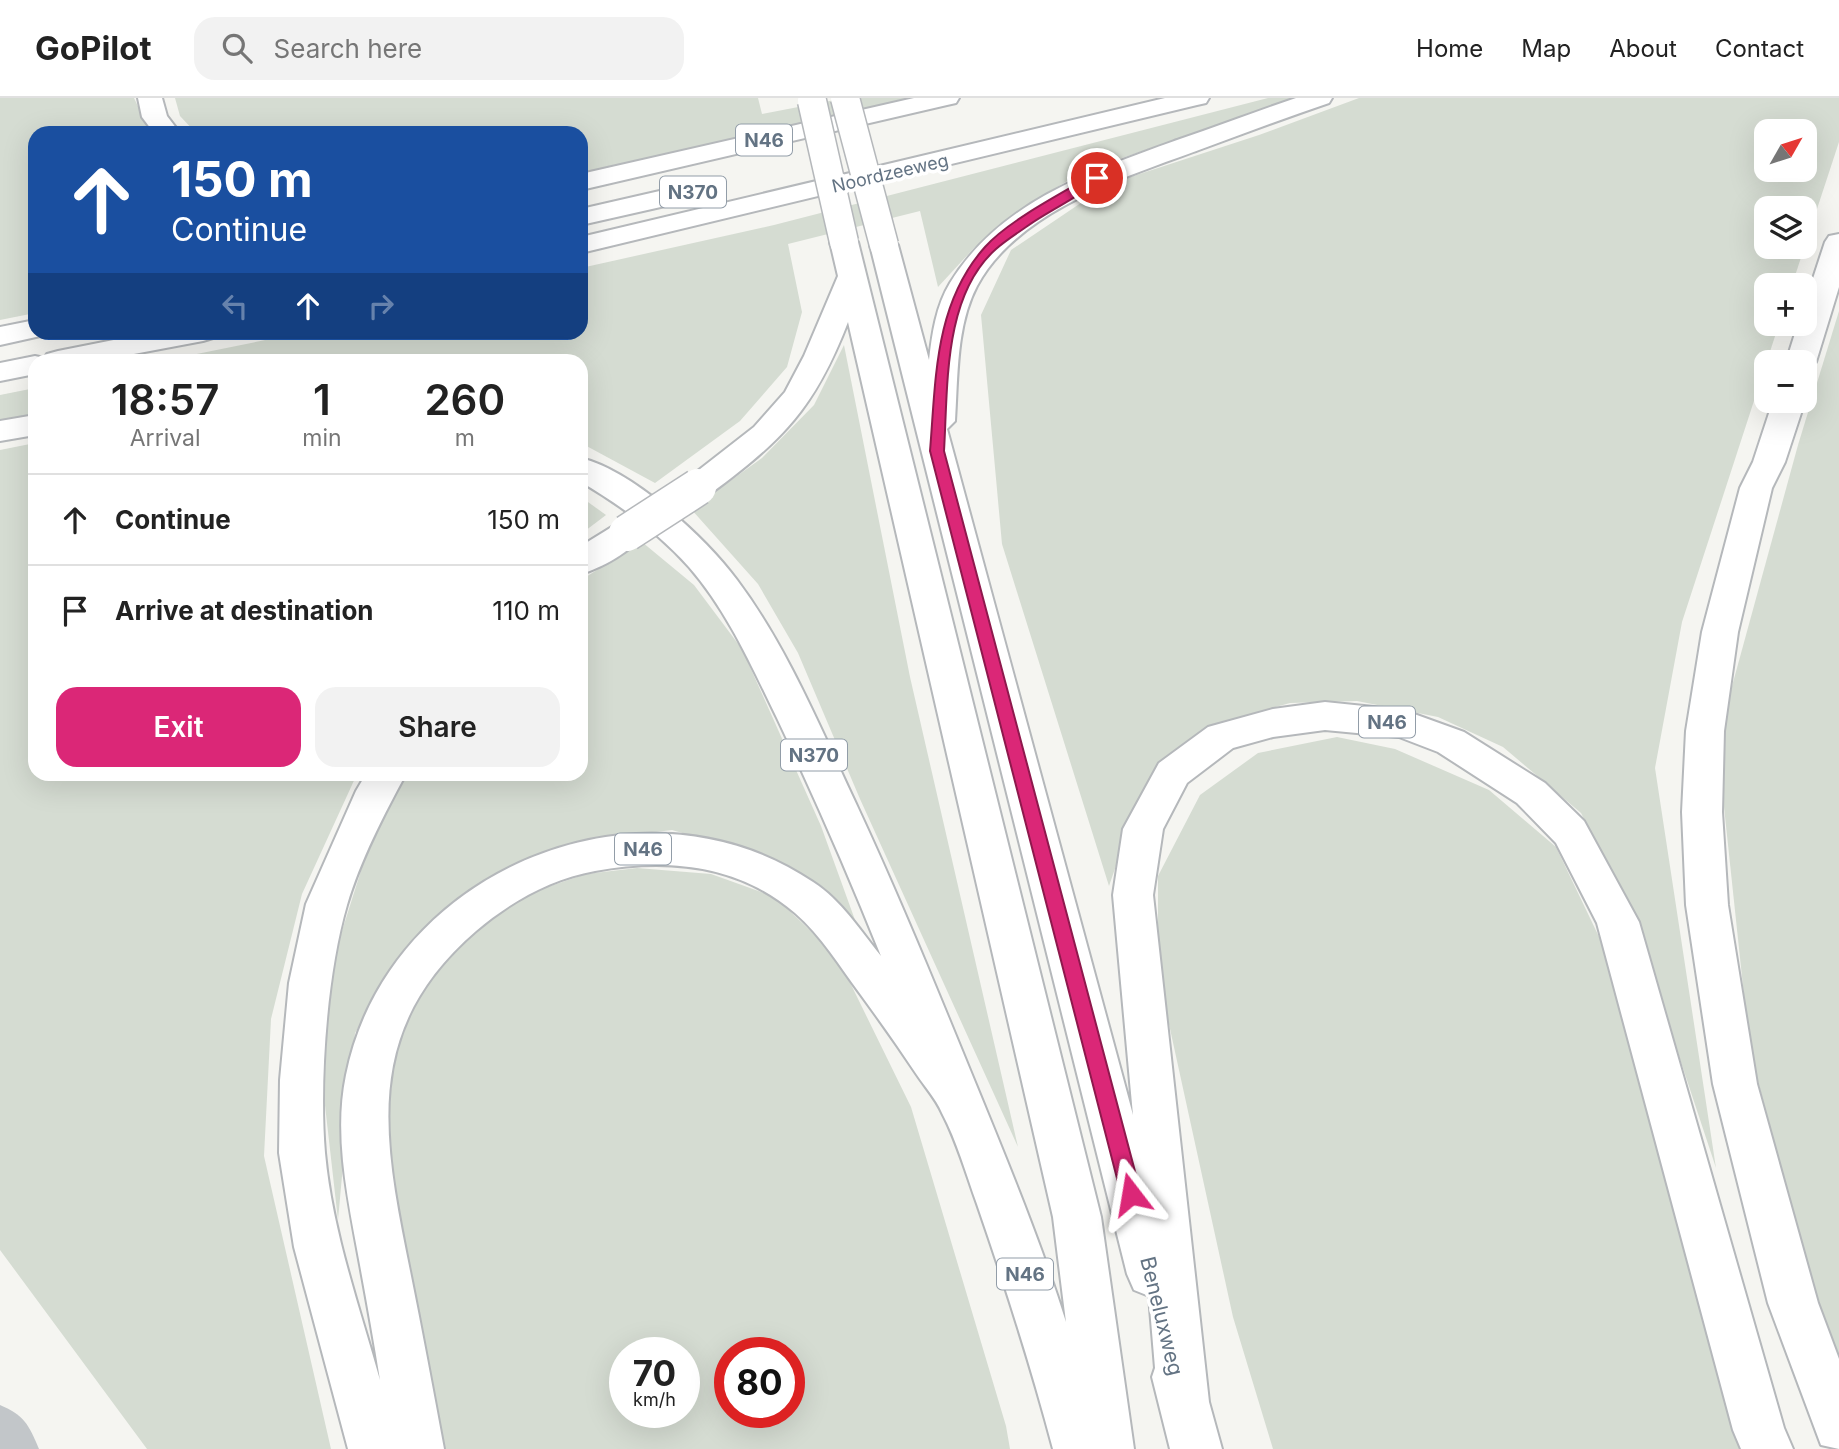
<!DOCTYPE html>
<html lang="en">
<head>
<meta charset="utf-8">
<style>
	body { margin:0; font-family:Inter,sans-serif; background:#f2f2f2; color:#222; height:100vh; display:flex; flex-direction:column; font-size:26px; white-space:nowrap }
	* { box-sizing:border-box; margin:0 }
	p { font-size:23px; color:#767676 }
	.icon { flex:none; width:38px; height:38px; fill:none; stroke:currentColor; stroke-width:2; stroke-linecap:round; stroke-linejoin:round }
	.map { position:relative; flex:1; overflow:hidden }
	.side { position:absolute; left:28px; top:256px; width:560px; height:427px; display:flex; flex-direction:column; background:#fff; border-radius:21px; box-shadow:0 7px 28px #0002 }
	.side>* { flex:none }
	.banner { position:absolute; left:28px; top:28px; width:560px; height:214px; border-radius:21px; box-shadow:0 7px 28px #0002; background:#1a4fa0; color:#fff; overflow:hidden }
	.needle { width:46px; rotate:51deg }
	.tools { position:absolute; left:1754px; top:21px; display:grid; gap:14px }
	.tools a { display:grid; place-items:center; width:63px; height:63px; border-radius:14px; background:#fff; box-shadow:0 7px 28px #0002; font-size:35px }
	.speed { position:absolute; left:609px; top:1239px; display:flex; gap:14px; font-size:35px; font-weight:700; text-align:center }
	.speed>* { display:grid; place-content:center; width:91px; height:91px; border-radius:50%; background:#fff; box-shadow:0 7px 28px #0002; line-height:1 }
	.speed small { font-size:18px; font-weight:400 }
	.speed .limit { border:10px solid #d22; background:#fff; color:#111 }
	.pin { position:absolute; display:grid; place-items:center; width:60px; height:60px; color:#fff; margin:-30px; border:4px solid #fff; border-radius:50%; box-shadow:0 2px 7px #0007 }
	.me { position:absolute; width:77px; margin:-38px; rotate:346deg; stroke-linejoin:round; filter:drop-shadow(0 0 5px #0008) }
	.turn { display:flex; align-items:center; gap:24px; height:147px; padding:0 28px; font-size:32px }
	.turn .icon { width:91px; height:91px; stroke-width:2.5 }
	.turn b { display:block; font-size:49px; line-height:60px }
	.lanes { display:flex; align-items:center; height:66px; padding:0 28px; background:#0003; justify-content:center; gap:35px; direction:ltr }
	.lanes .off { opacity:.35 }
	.eta { display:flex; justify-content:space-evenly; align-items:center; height:119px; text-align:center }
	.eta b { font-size:42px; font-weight:600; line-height:49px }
	.button { display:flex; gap:14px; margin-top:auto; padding:14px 28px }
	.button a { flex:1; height:80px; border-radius:21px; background:#db2777; color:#fff; font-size:28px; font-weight:600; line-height:80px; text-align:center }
	.button a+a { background:#f2f2f2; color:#222 }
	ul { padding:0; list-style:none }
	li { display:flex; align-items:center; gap:21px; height:91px; padding:0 28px; border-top:2px solid #e0e0e0 }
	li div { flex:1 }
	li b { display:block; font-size:26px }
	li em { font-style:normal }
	header { display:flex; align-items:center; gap:42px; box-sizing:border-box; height:98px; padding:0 35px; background:#fff; border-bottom:2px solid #e0e0e0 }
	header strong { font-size:33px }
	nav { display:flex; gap:38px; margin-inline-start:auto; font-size:24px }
	.search { width:490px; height:63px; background:#f2f2f2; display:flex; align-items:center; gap:18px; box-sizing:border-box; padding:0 24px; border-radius:21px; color:#767676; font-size:26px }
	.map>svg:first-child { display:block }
	.green { fill:#d5dcd2; fill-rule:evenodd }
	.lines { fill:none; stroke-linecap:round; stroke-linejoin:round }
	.highway-casing { stroke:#b5b8bb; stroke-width:4 }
	.minor { fill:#c2c6c9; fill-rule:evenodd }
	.highway { fill:#fff; fill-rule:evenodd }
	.highway-bridge-far1-casing { stroke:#b5b8bb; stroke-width:31; stroke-linecap:butt }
	.highway-bridge-casing { stroke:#b5b8bb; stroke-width:39; stroke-linecap:butt }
	.highway-bridge-far1 { stroke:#fff; stroke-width:28 }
	.highway-bridge { stroke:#fff; stroke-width:36 }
	.route { fill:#db2777; stroke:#8e194d; stroke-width:2 }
	.labels { text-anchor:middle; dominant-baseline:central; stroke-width:7; stroke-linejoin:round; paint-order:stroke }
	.far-street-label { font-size:18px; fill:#637383; stroke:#fff }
	.shield { fill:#fff; stroke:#929da8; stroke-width:2 }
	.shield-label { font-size:19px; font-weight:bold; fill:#637383 }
	.street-label { font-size:21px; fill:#637383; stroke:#fff }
</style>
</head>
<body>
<header>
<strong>GoPilot</strong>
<div class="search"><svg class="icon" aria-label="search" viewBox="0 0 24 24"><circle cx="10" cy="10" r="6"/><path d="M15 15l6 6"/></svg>Search here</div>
<nav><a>Home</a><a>Map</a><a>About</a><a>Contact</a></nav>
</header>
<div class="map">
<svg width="1839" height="1351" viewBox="0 0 1839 1351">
	<rect width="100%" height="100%" fill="#f5f5f1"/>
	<!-- green -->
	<g class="green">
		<path d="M0 0H134L151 35H35V215L0 222Z"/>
		<path d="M175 0H758L762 16 845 0H910L581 75V35H196L180 18Z"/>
		<path d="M1268 0H1298L1084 73 1027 107 974 150 938 189 920 113 788 146 802 214 787 269 740 323 655 385 581 345V262H167L300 235 581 234V170L774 127Z"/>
		<path d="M1359 0H1839V44L1792 187H1766V226H1779L1682 524 1655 670 1716 1070 1631 813 1581 715 1503 649 1438 619 1357 603 1290 605 1236 620 1178 650 1140 698 1109 788 1002 446 981 217 1011 152 1109 86 1259 37ZM1766 33H1804V72H1766ZM1766 110H1804V149H1766Z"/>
		<path d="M1839 213V1262L1816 1199 1750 954 1717 643 1798 347Z"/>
		<path d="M844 247 910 579 1018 1049 860 701 798 555 758 486 691 411 762 360 814 307Z"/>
		<path d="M35 290V317L0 323V297Z"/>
		<path d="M35 345V676H357L302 796 271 921 264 1058 331 1351H147L0 1152V352Z"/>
		<path d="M581 399 606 417 581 436Z"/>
		<path d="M642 444 694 487 742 551 821 728 855 822 776 761 672 732 586 743 488 781 407 848 355 935 338 1122 322 981 335 855 377 722 404 676H581V482Z"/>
		<path d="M1337 639 1395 651 1489 692 1556 749 1601 843 1717 1274 1748 1351H1273L1233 1219 1158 876V778L1200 697 1258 655Z"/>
		<path d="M637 770 711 776 775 799 837 858 911 1009 1006 1328 1010 1351H435L382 1022 404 917 455 845 515 800 586 776ZM625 1255H684V1314H625ZM730 1255H789V1314H730Z"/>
	</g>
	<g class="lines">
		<!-- highway casing -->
		<g class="highway-casing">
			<g id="highway">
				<path d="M138 0H162L167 18 180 35H154L142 19Z"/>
				<path d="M914 0H959L956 5 947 7 581 92V76Z"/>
				<path d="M1165 0H1209L1206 5 1197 7 581 155V139Z"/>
				<path d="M1296 0H1332L1329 5C1285 20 1242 36 1199 52 1125 79 1017 113 977 188 956 228 958 279 955 323L947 331 1133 1017 1113 797 1123 731 1159 665 1208 629 1273 611 1325 604 1403 612 1464 634 1545 685 1584 723 1639 824 1784 1330 1793 1351H1741L1733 1332 1597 825 1556 745 1517 705 1438 654 1399 639 1325 632 1273 639 1233 650 1187 685 1163 731 1153 797 1209 1304 1222 1351H1170L1152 1279 1155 1270 1149 1198 1134 1192 1127 1176 870 147 874 141 884 139 894 141 898 147 929 262C932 236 936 208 950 185 1000 103 1094 72 1180 41 1219 28 1257 13 1296 0Z"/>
				<path d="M664 92 674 94 677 100 674 106 581 127V111Z"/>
				<path d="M844 136 854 138 858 144 1101 1119 1134 1351H1053C1031 1268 1005 1187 977 1106 966 1076 957 1043 942 1015 936 1001 925 989 917 977 899 950 880 923 861 897 840 869 821 837 795 815 738 766 666 760 595 773 551 781 510 804 476 833 361 932 383 1040 410 1173 422 1232 433 1292 444 1351H348L294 1149 279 1055 280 982 289 885 306 806 356 693 366 676H406C384 716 360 763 347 807 327 875 319 983 325 1055 332 1132 359 1208 380 1282 374 1243 367 1205 360 1167 349 1106 333 1039 346 977 387 773 640 667 813 784 841 802 860 832 881 858 849 778 814 698 777 620 751 567 728 514 689 469 659 435 620 407 581 384V360C633 373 705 439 737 482 788 550 822 634 858 710 898 796 934 884 970 972 1004 1055 1039 1139 1066 1224L1053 1119 848 224C814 311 784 341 710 396L698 400 686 396 682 389 686 382 754 329 785 294 804 258 838 178 830 144 834 138Z"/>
				<path d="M1839 136V189L1816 264 1812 270 1804 272V264H1786L1798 226H1804V208L1825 144 1829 138Z"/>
				<path d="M35 222V234H47L45 237 0 247V229Z"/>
				<path d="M154 234H217L213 240 203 243 102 262H35V276L0 283V265L35 258 44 260 47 256 58 253Z"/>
				<path d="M1773 303H1805L1785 364 1772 390 1738 534 1724 633 1722 714 1728 807 1757 986 1818 1205 1839 1261V1351L1821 1347 1768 1205 1713 986 1686 807 1682 714 1686 633 1702 534 1740 390 1753 364Z"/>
				<path d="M35 317V337L0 343V323Z"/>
				<path d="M627 424 639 427 644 435C633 453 601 470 581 476V448L615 427Z"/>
			</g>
		</g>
		<!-- minor -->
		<path class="minor" d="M0 1307C24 1317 29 1327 39 1351H0Z"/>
		<!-- highway -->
		<use href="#highway" class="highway"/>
		<!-- highway-bridge-far1 casing -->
		<g class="highway-bridge-far1-casing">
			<g id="highway-bridge-far1">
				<path d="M845 0 884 147"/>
				<path d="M812 3 844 144"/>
			</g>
		</g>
		<!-- highway-bridge casing -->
		<g class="highway-bridge-casing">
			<path id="highway-bridge" d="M627 435 698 389"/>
		</g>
		<!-- highway-bridge-far1 -->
		<use href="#highway-bridge-far1" class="highway-bridge-far1"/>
		<!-- highway-bridge -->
		<use href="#highway-bridge" class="highway-bridge"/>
	</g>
	<!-- route -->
	<path class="route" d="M1093 77 1102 80C1082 98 1049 112 1026 129 1016 136 1005 143 996 151 943 198 948 288 944 353L1141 1096 1138 1102 1131 1105 1124 1102 1121 1096 930 353C936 281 934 206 985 149 1008 123 1062 95 1093 77Z"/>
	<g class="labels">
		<!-- far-street labels -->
		<g class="far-street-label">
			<text transform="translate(890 75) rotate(-13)">Noordzeeweg</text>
		</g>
		<!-- shield labels -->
		<g class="shield">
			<rect x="736" y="26.5" width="56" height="31" rx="5"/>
			<rect x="660" y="78.5" width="66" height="31" rx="5"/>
			<rect x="1359" y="608.5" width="56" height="31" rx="5"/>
			<rect x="781" y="641.5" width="66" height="31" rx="5"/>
			<rect x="615" y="735.5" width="56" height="31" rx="5"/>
			<rect x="997" y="1160.5" width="56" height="31" rx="5"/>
		</g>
		<g class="shield-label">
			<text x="764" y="42">N46</text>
			<text x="693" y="94">N370</text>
			<text x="1387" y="624">N46</text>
			<text x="814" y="657">N370</text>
			<text x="643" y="751">N46</text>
			<text x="1025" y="1176">N46</text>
		</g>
		<!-- street labels -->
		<g class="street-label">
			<text transform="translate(1162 1218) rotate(76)">Beneluxweg</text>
		</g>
	</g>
</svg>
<div class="tools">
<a><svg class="needle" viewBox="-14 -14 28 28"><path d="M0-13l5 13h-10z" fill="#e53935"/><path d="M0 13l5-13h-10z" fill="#767676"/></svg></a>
<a><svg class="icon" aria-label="layers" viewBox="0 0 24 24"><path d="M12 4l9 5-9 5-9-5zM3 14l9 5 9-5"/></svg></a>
<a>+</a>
<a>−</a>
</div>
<div class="speed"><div>70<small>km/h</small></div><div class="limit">80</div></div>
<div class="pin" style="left:1097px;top:80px;background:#d93025"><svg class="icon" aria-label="arrive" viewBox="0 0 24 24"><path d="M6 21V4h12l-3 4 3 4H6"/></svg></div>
<svg class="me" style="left:1131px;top:1096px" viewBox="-20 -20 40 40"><path d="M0-17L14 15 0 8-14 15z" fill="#db2777" stroke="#fff" stroke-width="4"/></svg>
<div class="banner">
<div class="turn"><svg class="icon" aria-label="ahead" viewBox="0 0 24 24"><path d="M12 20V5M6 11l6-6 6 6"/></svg><div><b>150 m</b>Continue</div></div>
<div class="lanes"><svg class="icon off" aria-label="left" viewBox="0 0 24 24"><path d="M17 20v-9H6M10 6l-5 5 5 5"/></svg><svg class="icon" aria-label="ahead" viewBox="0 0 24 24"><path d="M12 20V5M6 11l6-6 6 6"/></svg><svg class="icon off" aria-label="right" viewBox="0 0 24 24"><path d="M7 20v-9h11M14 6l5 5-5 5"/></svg></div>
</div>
<section class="side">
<div class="eta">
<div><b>18:57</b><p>Arrival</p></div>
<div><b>1</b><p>min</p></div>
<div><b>260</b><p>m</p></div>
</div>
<ul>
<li><svg class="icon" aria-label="ahead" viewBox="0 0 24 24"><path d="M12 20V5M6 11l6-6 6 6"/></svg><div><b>Continue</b></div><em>150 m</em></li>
<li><svg class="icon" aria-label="arrive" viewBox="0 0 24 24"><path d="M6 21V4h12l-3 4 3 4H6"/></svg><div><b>Arrive at destination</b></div><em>110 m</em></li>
</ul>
<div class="button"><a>Exit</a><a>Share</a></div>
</section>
</div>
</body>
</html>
